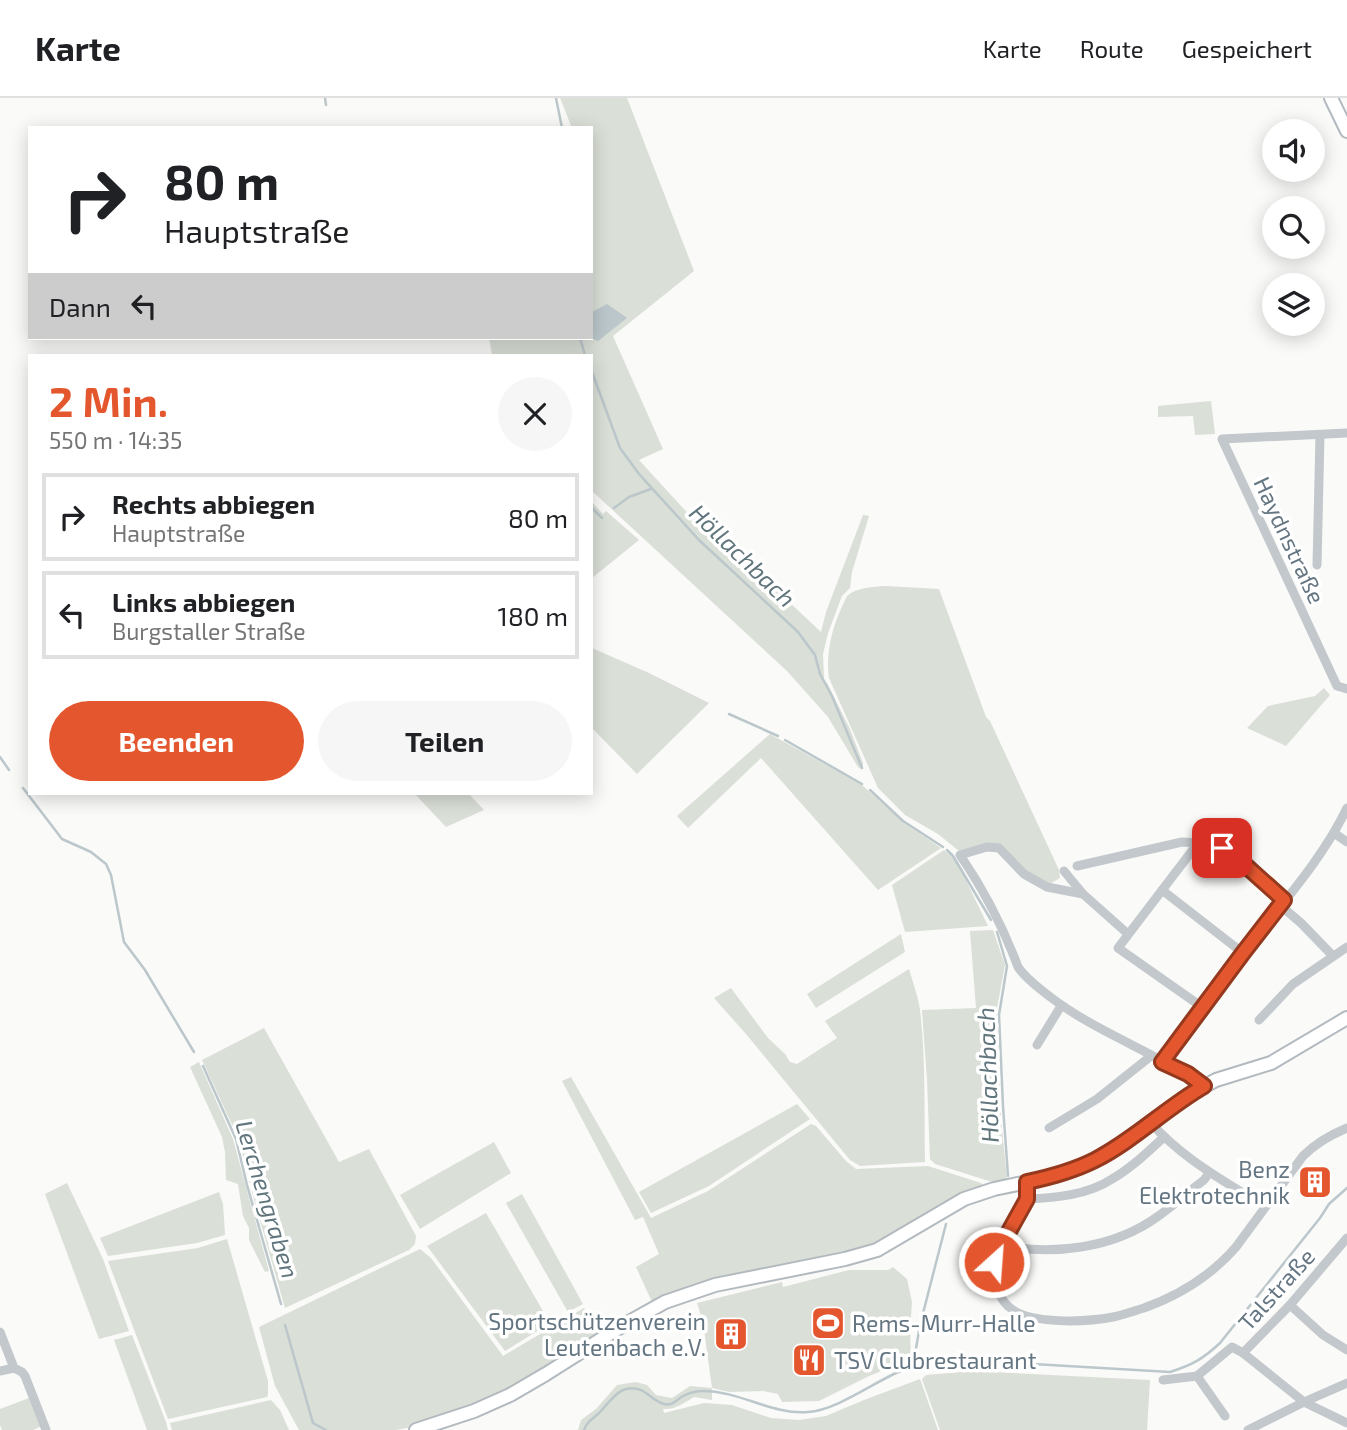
<!DOCTYPE html>
<html lang="de">
<head>
<meta charset="utf-8">
<style>
	body { margin:0; font-family:"Exo 2",sans-serif; background:#f6f6f6; color:#202124; height:100vh; display:flex; flex-direction:column; font-size:26px; white-space:nowrap }
	* { box-sizing:border-box; margin:0 }
	p { font-size:23px; color:#757577 }
	.icon { flex:none; width:38px; height:38px; fill:none; stroke:currentColor; stroke-width:2; stroke-linecap:round; stroke-linejoin:round }
	.map { position:relative; flex:1; overflow:hidden }
	.side { position:absolute; left:28px; top:256px; width:565px; height:441px; display:flex; flex-direction:column; background:#fff; border-radius:0px; box-shadow:0 4px 18px #0003 }
	.side>* { flex:none }
	.banner { position:absolute; left:28px; top:28px; width:565px; height:214px; border-radius:0px; box-shadow:0 4px 18px #0003; background:#fff; color:#202124; overflow:hidden }
	.tools { position:absolute; left:1262px; top:21px; display:grid; gap:14px }
	.tools a { display:grid; place-items:center; width:63px; height:63px; border-radius:50%; background:#fff; box-shadow:0 4px 18px #0003; font-size:35px }
	.pin { position:absolute; display:grid; place-items:center; width:60px; height:60px; color:#fff; margin:-30px; border-radius:14px; box-shadow:0 4px 10px #0006 }
	.me { position:absolute; width:77px; margin:-38px; rotate:26deg; stroke-linejoin:round; filter:drop-shadow(0 0 5px #0008) }
	.turn { display:flex; align-items:center; gap:24px; height:147px; padding:0 21px; font-size:32px }
	.turn .icon { width:91px; height:91px; stroke-width:2.5 }
	.turn b { display:block; font-size:49px; line-height:60px }
	.then { display:flex; align-items:center; height:66px; padding:0 21px; background:#0003; gap:14px; font-size:26px }
	.round { display:grid; place-items:center; flex:none; width:74px; height:74px; border-radius:37px; background:#f6f6f6 }
	.headline { display:flex; align-items:center; justify-content:space-between; height:119px; padding:0 21px }
	h1 { font-size:42px; font-weight:700; line-height:52px; color:#e4572e }
	.action { display:flex; gap:14px; margin-top:auto; padding:14px 21px }
	.action a { flex:1; height:80px; border-radius:42px; background:#e4572e; color:#fff; font-size:28px; font-weight:700; line-height:80px; text-align:center }
	.action a+a { background:#f6f6f6; color:#202124 }
	ul { padding:0; list-style:none }
	li { display:flex; align-items:center; gap:21px; height:88px; margin:0 14px 10px; padding:0 7px; border:4px solid #e0e0e0; border-radius:0px }
	li div { flex:1 }
	li b { display:block; font-size:26px }
	li em { font-style:normal }
	header { display:flex; align-items:center; gap:42px; box-sizing:border-box; height:98px; padding:0 35px; background:#fff; border-bottom:2px solid #e0e0e0 }
	header strong { font-size:33px }
	nav { display:flex; gap:38px; margin-inline-start:auto; font-size:24px }
	.map>svg:first-child { display:block }
	.green { fill:#dadfd7 }
	.water { fill:#bbc7cb }
	.lines { fill:none; stroke-linecap:round; stroke-linejoin:round }
	.stream { stroke:#bbc7cb; stroke-width:2.5 }
	.secondary-casing { stroke:#b3babf; stroke-width:16 }
	.street { stroke:#c3c8cc; stroke-width:9 }
	.secondary { stroke:#fff; stroke-width:12 }
	.route-casing { stroke:#94391e; stroke-width:18 }
	.route { stroke:#e4572e; stroke-width:12 }
	.labels { text-anchor:middle; dominant-baseline:central; stroke-width:7; stroke-linejoin:round; paint-order:stroke }
	.street-label { font-size:23px; fill:#657683; stroke:#fff }
	.poi-label { font-size:23px; fill:#657683; stroke:#fff; text-anchor:end }
	.water-label { font-size:24px; font-style:italic; fill:#60757c; stroke:#fff }
</style>
</head>
<body>
<header>
<strong>Karte</strong>
<nav><a>Karte</a><a>Route</a><a>Gespeichert</a></nav>
</header>
<div class="map">
<svg width="1347" height="1332" viewBox="0 0 1347 1332">
	<rect width="100%" height="100%" fill="#fafaf8"/>
	<!-- green -->
	<g class="green">
		<path d="M560 0H627L694 173 613 238 663 351 639 362 693 421 715 448 772 488 821 534 826 514 863 417 869 418 852 474 850 490 842 498 828 535 823 556 824 581 827 585 850 631 863 665V670L861 671 858 669 828 619 787 573 592 393V257H492L489 240H592V30H572Z"/>
		<path d="M1211 303 1215 336 1195 337 1193 318 1158 319V308Z"/>
		<path d="M592 404 603 416 606 413 639 442 592 480Z"/>
		<path d="M886 488 939 491 986 619 990 623 1059 772 1060 780 1048 787 1026 775 1000 748 959 753 938 736 905 717 878 690 829 580C825 551 834 524 847 498 857 489 873 489 886 488Z"/>
		<path d="M592 550 649 575 709 605 637 676 592 630Z"/>
		<path d="M1324 590 1330 597 1286 648 1247 630 1268 608 1315 598Z"/>
		<path d="M770 636 862 687 904 725 941 750 878 792 761 660 688 730 677 718Z"/>
		<path d="M414 695H468L484 712 446 729Z"/>
		<path d="M944 752 953 759 959 768 988 828 905 834 892 787Z"/>
		<path d="M993 832 1005 867 997 910 1001 1022 1007 1081 995 1084 989 1083 935 1066 930 1061 927 982 922 912 976 910 970 833Z"/>
		<path d="M901 836 905 854 816 910 807 896Z"/>
		<path d="M909 871C913 885 918 898 920 912 926 962 924 1013 925 1064L860 1068 850 1062 746 936 714 900 731 890 768 940 785 956 790 964 797 966 837 940 825 923Z"/>
		<path d="M264 930 339 1064 369 1051 416 1138 415 1146 409 1152 285 1210 253 1098 239 1042 202 962Z"/>
		<path d="M199 964 233 1041 269 1173 265 1174 249 1142V1130L243 1118 238 1086 226 1082 225 1054 222 1039 190 969Z"/>
		<path d="M571 979 651 1120 708 1093 811 1026 816 1028 846 1063 856 1071 928 1068 981 1085 983 1088 982 1090 874 1149 653 1206 636 1169 659 1156 643 1119 635 1122 562 983Z"/>
		<path d="M797 1006 810 1021 709 1088 651 1115 639 1094Z"/>
		<path d="M494 1044 511 1075 420 1131 400 1097Z"/>
		<path d="M67 1085 103 1161 129 1233 99 1241 45 1096Z"/>
		<path d="M219 1094 223 1106 225 1137 197 1145 108 1158 100 1140Z"/>
		<path d="M522 1096 583 1206 568 1214 506 1105Z"/>
		<path d="M486 1115 550 1225 505 1253 427 1148Z"/>
		<path d="M227 1141 268 1283V1296L267 1299 168 1321 108 1163 198 1150Z"/>
		<path d="M420 1151 431 1160 503 1258 584 1210 600 1238 549 1271 472 1310 412 1329 396 1332H299L275 1288 259 1229Z"/>
		<path d="M893 1169 907 1181 912 1204 910 1233 911 1261 869 1278 819 1303 782 1304 778 1296 763 1293 729 1294 712 1290V1302L694 1299C684 1305 675 1312 663 1311L664 1315 704 1305 732 1307 771 1320 799 1322 826 1318 864 1302 920 1281 938 1332H578L581 1322 596 1311 617 1287 636 1284 647 1287 656 1297 672 1300 690 1288 712 1290 703 1224 697 1205 782 1184 783 1189 849 1172H888Z"/>
		<path d="M132 1237 166 1324 168 1332H147L114 1242Z"/>
		<path d="M973 1273 1150 1282 1147 1332H940L922 1281 926 1277Z"/>
		<path d="M29 1300 40 1329 33 1332H2L0 1327V1311Z"/>
		<path d="M271 1302 280 1312 289 1332H172L170 1325Z"/>
	</g>
	<!-- water -->
	<path class="water" d="M607 206 627 220 598 243 591 240 592 214Z"/>
	<g class="lines">
		<!-- stream -->
		<g class="stream">
			<path d="M325 0 326 7"/>
			<path d="M556 0 562 30"/>
			<path d="M580 240 585 257"/>
			<path d="M592 274 620 350 639 376 699 442 798 534 815 557 820 576 832 598 862 670"/>
			<path d="M592 410 602 420"/>
			<path d="M614 410 629 399 651 391"/>
			<path d="M729 616 778 638"/>
			<path d="M785 642 862 686"/>
			<path d="M0 659 9 672"/>
			<path d="M23 690 62 741 91 754 106 766 111 777 124 844 145 872 194 954"/>
			<path d="M870 692 903 723 943 749"/>
			<path d="M947 752 953 758 991 822"/>
			<path d="M997 834 1007 868 999 917 1003 1008 1008 1078"/>
			<path d="M203 968 236 1041 247 1087 281 1206"/>
			<path d="M285 1227 313 1325 326 1332"/>
			<path d="M913 1268 920 1227 946 1126"/>
			<path d="M584 1332C587 1324 591 1322 598 1316 611 1304 619 1284 641 1292 649 1296 655 1304 664 1306 673 1308 676 1302 683 1298 689 1295 696 1293 703 1293 740 1293 772 1317 808 1314 836 1312 870 1287 896 1275 913 1267 930 1265 948 1261L1170 1274C1192 1267 1203 1261 1220 1245L1320 1120 1329 1106 1347 1090"/>
		</g>
		<!-- secondary casing -->
		<g class="secondary-casing">
			<g id="secondary">
				<path d="M1331 0 1347 33"/>
				<path d="M416 1332 474 1313 510 1297 546 1276 622 1228 665 1204 715 1187 845 1161 877 1152 964 1101 994 1091 1056 1078 1083 1068 1115 1050 1188 997 1216 982 1271 965 1347 920"/>
			</g>
		</g>
		<!-- street -->
		<g class="street">
			<path d="M1347 335 1222 341 1337 588 1347 591"/>
			<path d="M1317 467 1320 337"/>
			<path d="M1334 735 1347 744"/>
			<path d="M1077 768 1182 744 1198 745"/>
			<path d="M1064 773 1083 796 1128 836"/>
			<path d="M1162 792 1243 855"/>
			<path d="M1083 796 1047 789 1024 776 999 750 987 749 960 757C984 792 1003 829 1018 869 1026 881 1038 889 1049 898 1097 935 1156 954 1204 988"/>
			<path d="M1281 808 1301 825 1333 858"/>
			<path d="M1202 909 1118 850 1198 745 1206 741 1210 742 1235 758 1284 802"/>
			<path d="M1259 922 1293 886 1347 849"/>
			<path d="M1037 947 1061 908"/>
			<path d="M1162 964C1191 924 1219 885 1250 847 1284 803 1323 760 1347 710"/>
			<path d="M1151 1025C1176 1053 1208 1074 1240 1093"/>
			<path d="M1049 1030 1097 1001 1151 958"/>
			<path d="M1027 1084V1101L997 1155C993 1167 993 1179 998 1191 1000 1198 1003 1204 1009 1209 1029 1227 1087 1224 1113 1219 1123 1217 1134 1213 1144 1210 1180 1197 1211 1178 1236 1149L1303 1058C1316 1045 1330 1037 1347 1030"/>
			<path d="M1027 1101C1055 1100 1088 1097 1112 1081 1131 1070 1148 1054 1164 1039"/>
			<path d="M1002 1147C1053 1158 1114 1150 1157 1119 1173 1108 1188 1094 1204 1082L1209 1075"/>
			<path d="M1290 1207 1323 1237 1347 1252"/>
			<path d="M0 1234 14 1270 22 1274 25 1278 46 1332"/>
			<path d="M1243 1255 1304 1304 1347 1325"/>
			<path d="M0 1273 14 1270"/>
			<path d="M1197 1278 1225 1318"/>
			<path d="M1163 1282 1197 1278 1232 1249 1243 1255 1290 1207 1347 1140"/>
			<path d="M1248 1332 1304 1304 1347 1285"/>
		</g>
		<!-- secondary -->
		<use href="#secondary" class="secondary"/>
	</g>
	<g class="lines">
		<!-- route casing -->
		<g class="route-casing">
			<path id="route" d="M994 1164 997 1155 1027 1101V1084C1051 1079 1073 1073 1095 1062 1134 1042 1166 1010 1204 988L1188 976 1162 964 1243 855 1284 802 1235 758 1222 750"/>
		</g>
		<!-- route -->
		<use href="#route" class="route"/>
	</g>
	<!-- icons -->
	<defs>
		<g id="building-square" transform="scale(1.75)"><rect x="-9" y="-9" width="18" height="18" rx="4" fill="#e4572e" stroke="#fff"/><path d="M-4-6H4V6H1V3H-1V6H-4ZM-2.5-4.3h1.7v1.8h-1.7ZM.8-4.3h1.7v1.8H.8ZM-2.5-1h1.7V.8h-1.7ZM.8-1h1.7V.8H.8Z" fill="#fff"/></g>
		<g id="stadium-square" transform="scale(1.75)"><rect x="-9" y="-9" width="18" height="18" rx="4" fill="#e4572e" stroke="#fff"/><path d="M0-5a6.5 5 0 1 0 0 10a6.5 5 0 1 0 0-10ZM-3.5-1.8h7v3.6h-7Z" fill="#fff"/></g>
		<g id="restaurant-square" transform="scale(1.75)"><rect x="-9" y="-9" width="18" height="18" rx="4" fill="#e4572e" stroke="#fff"/><path d="M-5-6h1v4h1v-4h1v4h1v-4h1v5L-1.5 .5V6h-2V.5L-5-1ZM5-6V6H3V1.5H1.5Q1.5-4 5-6Z" fill="#fff"/></g>
	</defs>
	<g fill-rule="evenodd">
		<use href="#building-square" x="1315" y="1084"/>
		<use href="#stadium-square" x="828" y="1225"/>
		<use href="#building-square" x="731" y="1236"/>
		<use href="#restaurant-square" x="809" y="1262"/>
	</g>
	<g class="labels">
		<!-- street labels -->
		<g class="street-label">
			<text transform="translate(1290 442) rotate(65)">Haydnstraße</text>
			<text transform="translate(1276 1191) rotate(-48)">Talstraße</text>
		</g>
		<!-- poi labels -->
		<g class="poi-label">
			<text x="1290" y="1071">Benz<tspan x="1290" dy="26">Elektrotechnik</tspan></text>
			<text x="706" y="1223">Sportschützenverein<tspan x="706" dy="26">Leutenbach e.V.</tspan></text>
			<text x="852" y="1225" text-anchor="start">Rems-Murr-Halle</text>
			<text x="834" y="1262" text-anchor="start">TSV Clubrestaurant</text>
		</g>
		<!-- water labels -->
		<g class="water-label">
			<text transform="translate(743 457) rotate(44)">Höllachbach</text>
			<text transform="translate(987 977) rotate(-92)">Höllachbach</text>
			<text transform="translate(268 1101) rotate(73)">Lerchengraben</text>
		</g>
	</g>
</svg>
<div class="tools">
<a><svg class="icon" aria-label="sound" viewBox="0 0 24 24"><path d="M4 9h4l5-4v14l-5-4H4zM17 9q2 3 0 6"/></svg></a>
<a><svg class="icon" aria-label="search" viewBox="0 0 24 24"><circle cx="10" cy="10" r="6"/><path d="M15 15l6 6"/></svg></a>
<a><svg class="icon" aria-label="layers" viewBox="0 0 24 24"><path d="M12 4l9 5-9 5-9-5zM3 14l9 5 9-5"/></svg></a>
</div>
<div class="pin" style="left:1222px;top:750px;background:#d93025"><svg class="icon" aria-label="arrive" viewBox="0 0 24 24"><path d="M6 21V4h12l-3 4 3 4H6"/></svg></div>
<svg class="me" style="left:994px;top:1164px" viewBox="-20 -20 40 40"><circle r="17" fill="#e4572e" stroke="#fff" stroke-width="3"/><path d="M0-11L8 9 0 5-8 9z" fill="#fff"/></svg>
<div class="banner">
<div class="turn"><svg class="icon" aria-label="right" viewBox="0 0 24 24"><path d="M7 20v-9h11M14 6l5 5-5 5"/></svg><div><b>80 m</b>Hauptstraße</div></div>
<div class="then">Dann<svg class="icon" aria-label="left" viewBox="0 0 24 24"><path d="M17 20v-9H6M10 6l-5 5 5 5"/></svg></div>
</div>
<section class="side">
<div class="headline"><div><h1>2 Min.</h1><p>550 m · 14:35</p></div><a class="round"><svg class="icon" aria-label="close" viewBox="0 0 24 24"><path d="M6 6l12 12M18 6L6 18"/></svg></a></div>
<ul>
<li><svg class="icon" aria-label="right" viewBox="0 0 24 24"><path d="M7 20v-9h11M14 6l5 5-5 5"/></svg><div><b>Rechts abbiegen</b><p>Hauptstraße</p></div><em>80 m</em></li>
<li><svg class="icon" aria-label="left" viewBox="0 0 24 24"><path d="M17 20v-9H6M10 6l-5 5 5 5"/></svg><div><b>Links abbiegen</b><p>Burgstaller Straße</p></div><em>180 m</em></li>
</ul>
<div class="action"><a>Beenden</a><a>Teilen</a></div>
</section>
</div>
</body>
</html>
